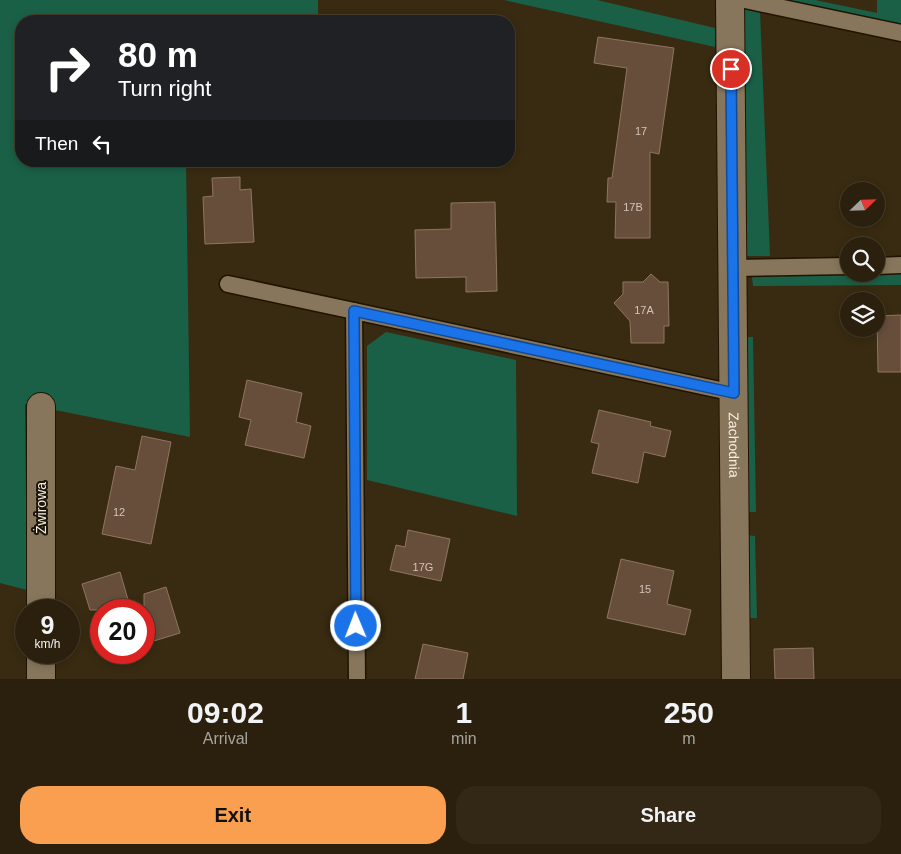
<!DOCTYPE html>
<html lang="en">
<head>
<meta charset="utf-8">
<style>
	body { margin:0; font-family:Helvetica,sans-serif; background:#332816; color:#f1f3f6; height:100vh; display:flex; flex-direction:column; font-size:19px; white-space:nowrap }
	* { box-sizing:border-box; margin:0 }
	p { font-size:16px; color:#a6a39d }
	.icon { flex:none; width:28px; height:28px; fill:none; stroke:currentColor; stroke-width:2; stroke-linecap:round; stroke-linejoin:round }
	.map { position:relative; height:679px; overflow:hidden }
	.drawer { display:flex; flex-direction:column; background:#2b200d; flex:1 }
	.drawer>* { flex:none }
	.banner { position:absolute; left:15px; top:15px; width:500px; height:152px; border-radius:20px; box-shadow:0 2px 8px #0003,0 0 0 1px #473e2e; background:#202124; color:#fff; overflow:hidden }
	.needle { width:32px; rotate:67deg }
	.controls { position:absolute; left:840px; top:182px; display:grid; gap:10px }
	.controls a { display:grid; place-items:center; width:45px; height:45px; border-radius:50%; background:#2b200d; box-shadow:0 2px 8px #0003,0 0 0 1px #473e2e; font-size:25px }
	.speed { position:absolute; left:15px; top:599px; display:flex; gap:10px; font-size:25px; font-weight:700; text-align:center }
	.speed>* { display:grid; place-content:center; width:65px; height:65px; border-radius:50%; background:#2b200d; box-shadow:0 2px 8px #0003,0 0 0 1px #473e2e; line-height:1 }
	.speed small { font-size:12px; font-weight:400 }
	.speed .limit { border:8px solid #d22; background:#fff; color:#111 }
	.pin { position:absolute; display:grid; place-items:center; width:42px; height:42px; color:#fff; margin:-21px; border:2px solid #fff; border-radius:50%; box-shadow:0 1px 5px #0007 }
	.me { position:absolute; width:55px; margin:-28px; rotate:359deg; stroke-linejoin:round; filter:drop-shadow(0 0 4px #0008) }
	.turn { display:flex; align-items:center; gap:18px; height:105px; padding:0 20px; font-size:22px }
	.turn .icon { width:65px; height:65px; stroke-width:2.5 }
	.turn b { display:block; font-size:35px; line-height:42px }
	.then { display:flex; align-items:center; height:48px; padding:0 20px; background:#0003; gap:10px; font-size:19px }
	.eta { display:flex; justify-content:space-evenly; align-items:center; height:85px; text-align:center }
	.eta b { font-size:30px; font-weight:600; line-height:35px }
	.button { display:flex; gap:10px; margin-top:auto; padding:10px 20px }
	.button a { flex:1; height:58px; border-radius:20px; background:#fa9f4f; color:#111; font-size:20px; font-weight:600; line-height:58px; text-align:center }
	.button a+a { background:#332816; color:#f1f3f6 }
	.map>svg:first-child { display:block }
	.green { fill:#1a6047 }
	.building { fill:#674e3b; stroke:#907561 }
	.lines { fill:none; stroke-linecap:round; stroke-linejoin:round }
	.service-casing { stroke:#201300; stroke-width:19 }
	.minor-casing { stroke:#201300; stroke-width:30 }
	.service { stroke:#87765b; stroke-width:16 }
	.minor { stroke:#87765b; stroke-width:28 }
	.route-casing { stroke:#114b97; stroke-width:12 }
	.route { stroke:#1a73e8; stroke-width:9 }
	.labels { text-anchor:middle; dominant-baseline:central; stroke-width:4; stroke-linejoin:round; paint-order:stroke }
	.number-label { font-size:11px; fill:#d3c5b5 }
	.street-label { font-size:14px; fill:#f7edde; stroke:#1b140a }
</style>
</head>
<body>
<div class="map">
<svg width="901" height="679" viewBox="0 0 901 679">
	<rect width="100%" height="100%" fill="#392b11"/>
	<!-- green -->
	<g class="green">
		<path d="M0 0H318V21H21V161H186L190 437 25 404 27 590 0 583Z"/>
		<path d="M504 0H597L715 28V47Z"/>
		<path d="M764 0H815L877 13V0H901V25Z"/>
		<path d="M742 8 760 12 770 256H744Z"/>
		<path d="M901 271V285L753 286 752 277 758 272 876 274Z"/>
		<path d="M386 332 516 360 517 516 367 480V346Z"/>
		<path d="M743 337H753L756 512H747Z"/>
		<path d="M746 535 755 536 757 618H745Z"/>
	</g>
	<!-- building -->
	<g class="building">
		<path d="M598 37 674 48 659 154 650 152V238H615L616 202H607L608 178H612L627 68 594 63Z"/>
		<path d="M240 177V190L251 189 254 242 205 244 203 197 213 196 212 178Z"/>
		<path d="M495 202 497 291 466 292V277L416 278 415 230 451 229V203Z"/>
		<path d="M651 274 660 282H668L669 326H664V343H631L630 321 614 303 623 294V282H643Z"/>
		<path d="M901 315V372H878L877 316Z"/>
		<path d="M247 380 302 393 296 422 311 426 304 458 245 445 251 420 239 417Z"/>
		<path d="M599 410 651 422 650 426 671 431 665 457 644 452 638 483 592 473 599 444 591 442Z"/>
		<path d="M142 436 171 442 151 544 102 534 116 466 135 470Z"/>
		<path d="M408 530 450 539 441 581 390 570 396 545 405 547Z"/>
		<path d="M621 559 674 571 667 604 691 610 685 635 607 618Z"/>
		<path d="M120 572 131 610H90L82 584Z"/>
		<path d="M166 587 180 633 144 644V594Z"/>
		<path d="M423 644 468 653 463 679H415Z"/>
		<path d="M813 648 814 679H775L774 649Z"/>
	</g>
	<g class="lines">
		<!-- service casing -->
		<g class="service-casing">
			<g id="service">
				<path d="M745 0 901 33"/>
				<path d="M876 266 901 265"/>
				<path d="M733 268 849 266"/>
				<path d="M228 284 354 311"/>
				<path d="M357 679 354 311 734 393"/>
			</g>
		</g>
		<!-- minor casing -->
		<g class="minor-casing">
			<g id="minor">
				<path id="s1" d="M730 0 736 679"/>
				<path d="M41 610V407"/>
				<path d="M41 679V652"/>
			</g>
		</g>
		<!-- service -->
		<use href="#service" class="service"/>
		<!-- minor -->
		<use href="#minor" class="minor"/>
	</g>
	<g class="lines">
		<!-- route casing -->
		<g class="route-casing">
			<path id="route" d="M356 626 354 311 734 393 731 69"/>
		</g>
		<!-- route -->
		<use href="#route" class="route"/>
	</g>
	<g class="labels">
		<!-- number labels -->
		<g class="number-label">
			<text x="641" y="131">17</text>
			<text x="633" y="207">17B</text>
			<text x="644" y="310">17A</text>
			<text x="119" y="512">12</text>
			<text x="423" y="567">17G</text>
			<text x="645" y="589">15</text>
		</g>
		<!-- street labels -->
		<g class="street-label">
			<text stroke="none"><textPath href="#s1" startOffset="445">Zachodnia</textPath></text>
			<text transform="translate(41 508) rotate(-90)">Żwirowa</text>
		</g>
	</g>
</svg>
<div class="controls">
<a><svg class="needle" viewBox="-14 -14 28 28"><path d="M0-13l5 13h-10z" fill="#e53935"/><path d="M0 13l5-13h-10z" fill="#a6a39d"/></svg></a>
<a><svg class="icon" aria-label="search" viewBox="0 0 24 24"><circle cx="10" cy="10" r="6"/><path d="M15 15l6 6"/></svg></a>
<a><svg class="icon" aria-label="layers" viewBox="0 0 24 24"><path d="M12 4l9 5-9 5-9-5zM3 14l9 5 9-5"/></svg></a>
</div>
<div class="speed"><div>9<small>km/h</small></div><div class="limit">20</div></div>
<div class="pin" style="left:731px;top:69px;background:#d93025"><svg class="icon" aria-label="arrive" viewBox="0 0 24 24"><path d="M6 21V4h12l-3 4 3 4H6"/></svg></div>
<svg class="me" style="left:356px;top:626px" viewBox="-20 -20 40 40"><circle r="17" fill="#1a73e8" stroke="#fff" stroke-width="3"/><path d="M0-11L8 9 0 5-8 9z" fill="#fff"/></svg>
<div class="banner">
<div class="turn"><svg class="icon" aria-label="right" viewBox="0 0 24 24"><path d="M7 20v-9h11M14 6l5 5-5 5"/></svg><div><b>80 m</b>Turn right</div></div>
<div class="then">Then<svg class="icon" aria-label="left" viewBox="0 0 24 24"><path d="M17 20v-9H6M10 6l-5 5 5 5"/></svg></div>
</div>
</div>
<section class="drawer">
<div class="eta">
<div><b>09:02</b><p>Arrival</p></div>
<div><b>1</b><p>min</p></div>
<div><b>250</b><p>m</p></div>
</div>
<div class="button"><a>Exit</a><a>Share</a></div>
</section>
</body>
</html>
